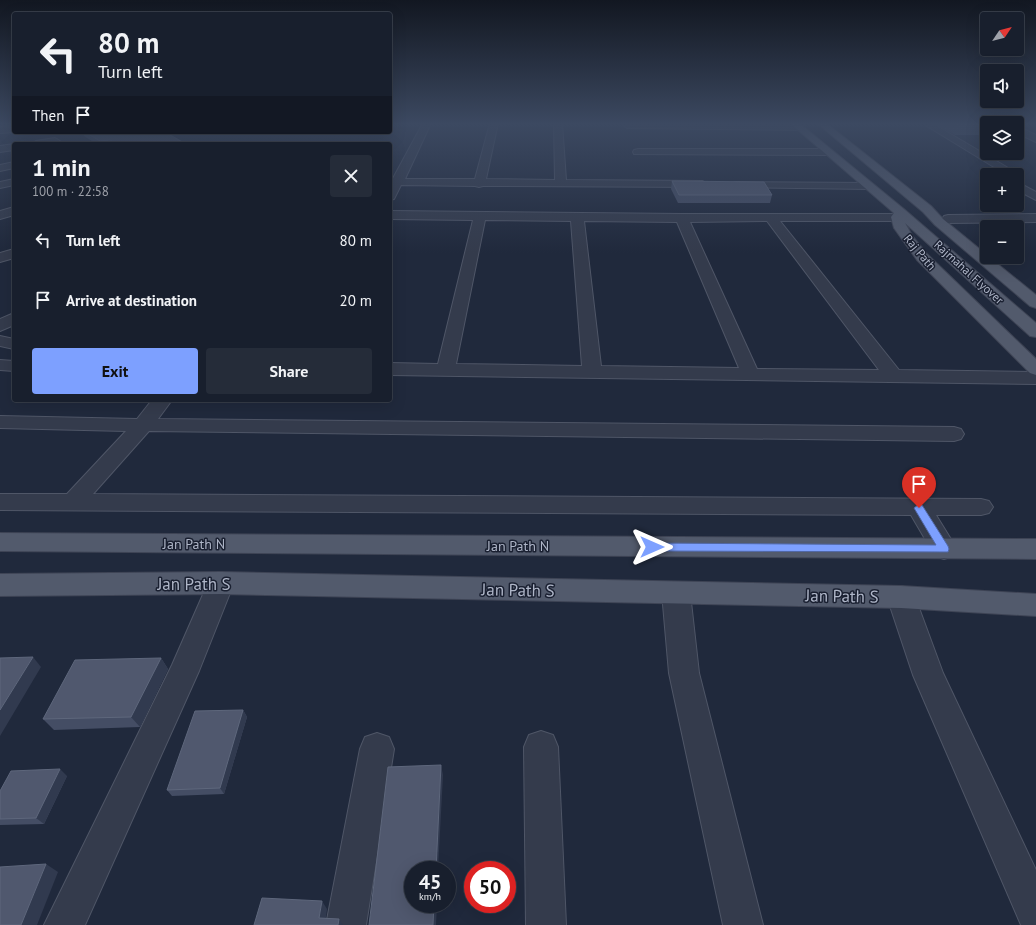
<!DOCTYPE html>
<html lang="en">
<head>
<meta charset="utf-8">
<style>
	body { margin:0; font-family:"PT Sans",sans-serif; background:#252c39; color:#f1f3f6; height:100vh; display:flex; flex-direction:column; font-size:15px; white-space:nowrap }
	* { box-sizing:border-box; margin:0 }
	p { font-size:13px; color:#9fa2aa }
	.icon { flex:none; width:22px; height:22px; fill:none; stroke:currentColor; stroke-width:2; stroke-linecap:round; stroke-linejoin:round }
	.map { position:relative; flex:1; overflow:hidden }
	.side { position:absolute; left:12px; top:142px; width:380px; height:260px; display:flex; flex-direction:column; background:#181f2d; border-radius:4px; box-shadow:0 4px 16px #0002,0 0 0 1px #363d49 }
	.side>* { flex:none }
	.guide { position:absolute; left:12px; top:12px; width:380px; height:122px; border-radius:4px; box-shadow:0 4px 16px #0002,0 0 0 1px #363d49; background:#181f2d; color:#f1f3f6; overflow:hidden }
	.needle { width:26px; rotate:55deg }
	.tools { position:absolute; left:980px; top:12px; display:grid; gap:8px }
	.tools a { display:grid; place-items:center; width:44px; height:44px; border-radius:4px; background:#181f2d; box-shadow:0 4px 16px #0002,0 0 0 1px #363d49; font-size:20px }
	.speed { position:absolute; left:404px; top:861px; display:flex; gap:8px; font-size:20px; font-weight:700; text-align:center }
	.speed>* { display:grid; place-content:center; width:52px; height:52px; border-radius:50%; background:#181f2d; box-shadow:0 4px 16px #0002,0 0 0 1px #363d49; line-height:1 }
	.speed small { font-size:10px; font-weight:400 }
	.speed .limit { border:6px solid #d22; background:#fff; color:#111 }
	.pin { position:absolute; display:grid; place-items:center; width:34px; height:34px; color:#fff; margin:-41px -17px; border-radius:50% 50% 50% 0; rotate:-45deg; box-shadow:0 0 4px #0007 }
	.pin .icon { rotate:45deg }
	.me { position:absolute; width:44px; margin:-22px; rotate:90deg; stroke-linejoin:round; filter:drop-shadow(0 0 3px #0008) }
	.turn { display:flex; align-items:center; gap:14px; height:84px; padding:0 20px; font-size:18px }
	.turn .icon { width:52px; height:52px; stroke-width:2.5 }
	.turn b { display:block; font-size:28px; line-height:34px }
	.then { display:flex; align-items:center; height:38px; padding:0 20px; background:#0003; gap:8px; font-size:15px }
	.round { display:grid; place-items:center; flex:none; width:42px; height:42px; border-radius:4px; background:#252c39 }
	.head { display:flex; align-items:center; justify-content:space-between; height:68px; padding:0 20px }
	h1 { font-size:24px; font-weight:800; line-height:30px }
	.button { display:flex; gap:8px; margin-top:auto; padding:8px 20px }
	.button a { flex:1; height:46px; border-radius:4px; background:#7da0ff; color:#111; font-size:16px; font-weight:800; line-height:46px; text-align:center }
	.button a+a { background:#252c39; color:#f1f3f6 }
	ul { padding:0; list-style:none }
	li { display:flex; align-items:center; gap:12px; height:60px; padding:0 20px }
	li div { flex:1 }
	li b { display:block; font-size:15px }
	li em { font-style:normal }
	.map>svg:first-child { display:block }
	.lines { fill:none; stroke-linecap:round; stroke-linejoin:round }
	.minor-casing { stroke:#4f5667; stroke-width:2 }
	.major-casing { stroke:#3e4455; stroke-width:2 }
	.minor { fill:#343b4c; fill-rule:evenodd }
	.major { fill:#525a6c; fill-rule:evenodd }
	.wall { fill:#444d64 }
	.shaded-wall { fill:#313a4f }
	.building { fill:#50586e; stroke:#5e677c }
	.route { fill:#7da0ff; stroke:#5168a6 }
	.labels { text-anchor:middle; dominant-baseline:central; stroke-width:3; stroke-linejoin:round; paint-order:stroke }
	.far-street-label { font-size:12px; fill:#afb6c8; stroke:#1a2031 }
	.street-label { font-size:14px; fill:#afb6c8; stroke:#1a2031 }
	.near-street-label { font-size:17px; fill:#afb6c8; stroke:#1a2031 }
</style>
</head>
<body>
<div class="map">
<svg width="1036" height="925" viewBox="0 0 1036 925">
	<rect width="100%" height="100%" fill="#20293c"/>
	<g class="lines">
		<!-- minor casing -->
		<g class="minor-casing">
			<g id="minor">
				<path d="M423 123H431L405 179H475L490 123H498L486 179 555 180 554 123H562L566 180 702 181 708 184 702 187 483 186 479 187 475 186 401 185 394 199 390 200 391 182Z"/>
				<path d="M624 123 799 124 803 127 799 130 627 128 623 125Z"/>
				<path d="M922 123H932L1020 175 1017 178V175H1007Z"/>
				<path d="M14 126V132L0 133V127Z"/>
				<path d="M1017 126 1036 135V142L1017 133Z"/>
				<path d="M55 138 60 141 58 143 31 144 36 141Z"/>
				<path d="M14 144V150L0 152V146Z"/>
				<path d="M638 149H828L833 152 828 155 634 154 633 152 634 150Z"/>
				<path d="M14 162V168L0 171V165Z"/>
				<path d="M14 179V185L0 188V182Z"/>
				<path d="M736 182 869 183 875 186 869 189 732 187 730 185 732 183Z"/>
				<path d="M1017 182 1036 192V200L1017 190Z"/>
				<path d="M14 207V215L0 219V211Z"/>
				<path d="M390 211 682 214H901L903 217 901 220 897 221H780L899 370 1036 372V384L390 375V363L438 364 473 220 390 219ZM485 220 571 221 582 366 456 364ZM584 221 677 222 739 368 601 366ZM767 221 879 370 757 369 690 222Z"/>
				<path d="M1036 214V222L948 223 944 222 942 219 944 216 948 215Z"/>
				<path d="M14 249V258L0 262V253Z"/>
				<path d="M14 313V325L0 331V319Z"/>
				<path d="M0 336 14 339V349L0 346Z"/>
				<path d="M0 360 14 361V371L0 370Z"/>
				<path d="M152 400H172L158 419 954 427 961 429 964 434 961 439 954 441 149 431 93 494 981 499 989 501 993 507 989 513 981 515H936L957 549 953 556 944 559 935 556 911 515 0 510V494H67L126 431 0 428V416L137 419Z"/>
				<path d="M221 572 230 575 234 583 199 671 85 925H44L172 665 208 583 212 575Z"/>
				<path d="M676 582 686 585 690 593 699 673 763 925H723L669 673 662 593 666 585Z"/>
				<path d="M901 586 911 589 915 597 943 673 1036 870V925H1021L913 675 887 597 891 589Z"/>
				<path d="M541 731 553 735 558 747 566 925H526L524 747 529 735Z"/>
				<path d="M377 733 389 737 394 749 366 925H326L360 749 365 737Z"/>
			</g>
		</g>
		<!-- major casing -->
		<g class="major-casing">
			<g id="major">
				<path d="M790 123H799L905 210 1036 323V337L1030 336 905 223 913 237 927 254 1036 359V375L1030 373 917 260 894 228 891 217 894 213Z"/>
				<path d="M817 123H826L931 206 943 219 987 255V257H989L1036 295V308L1030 306 935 225 923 212Z"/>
				<path d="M0 533 1036 539V559L0 551Z"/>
				<path d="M221 572 901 586 1036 594V616L901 608 221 594 0 596V574Z"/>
			</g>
		</g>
		<!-- minor -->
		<use href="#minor" class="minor"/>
		<!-- major -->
		<use href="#major" class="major"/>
	</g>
	<!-- wall -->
	<g class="wall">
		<path d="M933 123H987V135H955Z"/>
		<path d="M83 132H165L186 144H97L84 136Z"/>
		<path d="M672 181 772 195 770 203H678L671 189Z"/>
		<path d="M161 658 168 669 140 727 54 730 43 719Z"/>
		<path d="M243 710 247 717 224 794 172 796 167 790Z"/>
		<path d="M67 776 44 824 0 825V791Z"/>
	</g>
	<!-- shaded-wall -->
	<g class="shaded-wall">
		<path d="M110 140 112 144H101L100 141Z"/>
		<path d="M33 657 41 667 0 736V710Z"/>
		<path d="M161 658 168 669 140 727 131 717Z"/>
		<path d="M243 710 247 717 224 794 220 788Z"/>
		<path d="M441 765 443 775 438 870H436Z"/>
		<path d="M60 769 67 776 44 824 36 818Z"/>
		<path d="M46 864 58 872 37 925H21Z"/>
		<path d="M322 901 327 909 325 925 319 918Z"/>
		<path d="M434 904H437L436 925H433Z"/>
		<path d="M339 919 343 925H338Z"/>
	</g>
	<!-- building -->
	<g class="building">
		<path d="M953 123H987V126H959Z"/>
		<path d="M85 132H165L186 144H117L110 140 100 141Z"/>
		<path d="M672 181 764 182 772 195H679Z"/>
		<path d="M33 657 0 710V658Z"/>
		<path d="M161 658 131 717 43 719 75 660Z"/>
		<path d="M243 710 220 788 167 790 195 711Z"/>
		<path d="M441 765 436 870H413V904H434L433 925H369L388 767Z"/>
		<path d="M60 769 36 818 0 819V791L11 771Z"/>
		<path d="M46 864 21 925H0V867Z"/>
		<path d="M262 898 322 901 319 918 339 919 338 925H254Z"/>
	</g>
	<!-- sky -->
	<linearGradient id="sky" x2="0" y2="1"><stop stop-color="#121721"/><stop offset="0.49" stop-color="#3c4961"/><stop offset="1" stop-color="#3c4961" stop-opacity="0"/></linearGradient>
	<rect width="1036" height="253" fill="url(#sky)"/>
	<!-- route -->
	<path class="route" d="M919 504 922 505 948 546 949 549 948 552 652 551 648 550 647 547 648 544 652 543 936 545 914 508Z"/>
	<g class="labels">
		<!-- far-street labels -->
		<g class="far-street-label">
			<text transform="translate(920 252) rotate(50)">Raj Path</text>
			<text transform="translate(969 272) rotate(42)">Rajmahal Flyover</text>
		</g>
		<!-- street labels -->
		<g class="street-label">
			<text x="194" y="544">Jan Path N</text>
			<text x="518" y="546">Jan Path N</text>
		</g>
		<!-- near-street labels -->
		<g class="near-street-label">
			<text x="194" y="584">Jan Path S</text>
			<text transform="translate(518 590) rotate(1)">Jan Path S</text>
			<text transform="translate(842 596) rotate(1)">Jan Path S</text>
		</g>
	</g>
</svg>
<div class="tools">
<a><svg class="needle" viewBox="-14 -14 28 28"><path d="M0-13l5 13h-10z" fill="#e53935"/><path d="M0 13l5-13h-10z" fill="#9fa2aa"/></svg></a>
<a><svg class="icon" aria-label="sound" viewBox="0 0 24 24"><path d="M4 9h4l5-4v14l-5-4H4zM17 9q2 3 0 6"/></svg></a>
<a><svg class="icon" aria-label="layers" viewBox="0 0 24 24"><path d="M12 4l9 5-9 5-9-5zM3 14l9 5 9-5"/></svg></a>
<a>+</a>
<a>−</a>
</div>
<div class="speed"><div>45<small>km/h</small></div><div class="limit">50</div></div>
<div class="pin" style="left:919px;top:508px;background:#d93025"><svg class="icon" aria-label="arrive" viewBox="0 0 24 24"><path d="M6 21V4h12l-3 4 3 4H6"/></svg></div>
<svg class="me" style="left:652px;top:547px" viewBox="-20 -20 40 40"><path d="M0-17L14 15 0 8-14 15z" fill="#7da0ff" stroke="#fff" stroke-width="4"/></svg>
<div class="guide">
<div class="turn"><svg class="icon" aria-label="left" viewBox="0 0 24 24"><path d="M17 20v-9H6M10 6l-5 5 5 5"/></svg><div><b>80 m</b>Turn left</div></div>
<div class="then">Then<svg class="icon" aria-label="arrive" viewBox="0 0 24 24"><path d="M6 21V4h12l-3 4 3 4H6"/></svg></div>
</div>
<section class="side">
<div class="head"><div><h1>1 min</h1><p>100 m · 22:58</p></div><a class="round"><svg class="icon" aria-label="close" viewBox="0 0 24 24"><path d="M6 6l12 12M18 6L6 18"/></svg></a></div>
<ul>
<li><svg class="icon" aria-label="left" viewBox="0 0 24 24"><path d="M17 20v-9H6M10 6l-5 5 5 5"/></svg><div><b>Turn left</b></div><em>80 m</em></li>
<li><svg class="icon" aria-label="arrive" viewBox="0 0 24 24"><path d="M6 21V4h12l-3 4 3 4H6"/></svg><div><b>Arrive at destination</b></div><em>20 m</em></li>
</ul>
<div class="button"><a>Exit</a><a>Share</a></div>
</section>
</div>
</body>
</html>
